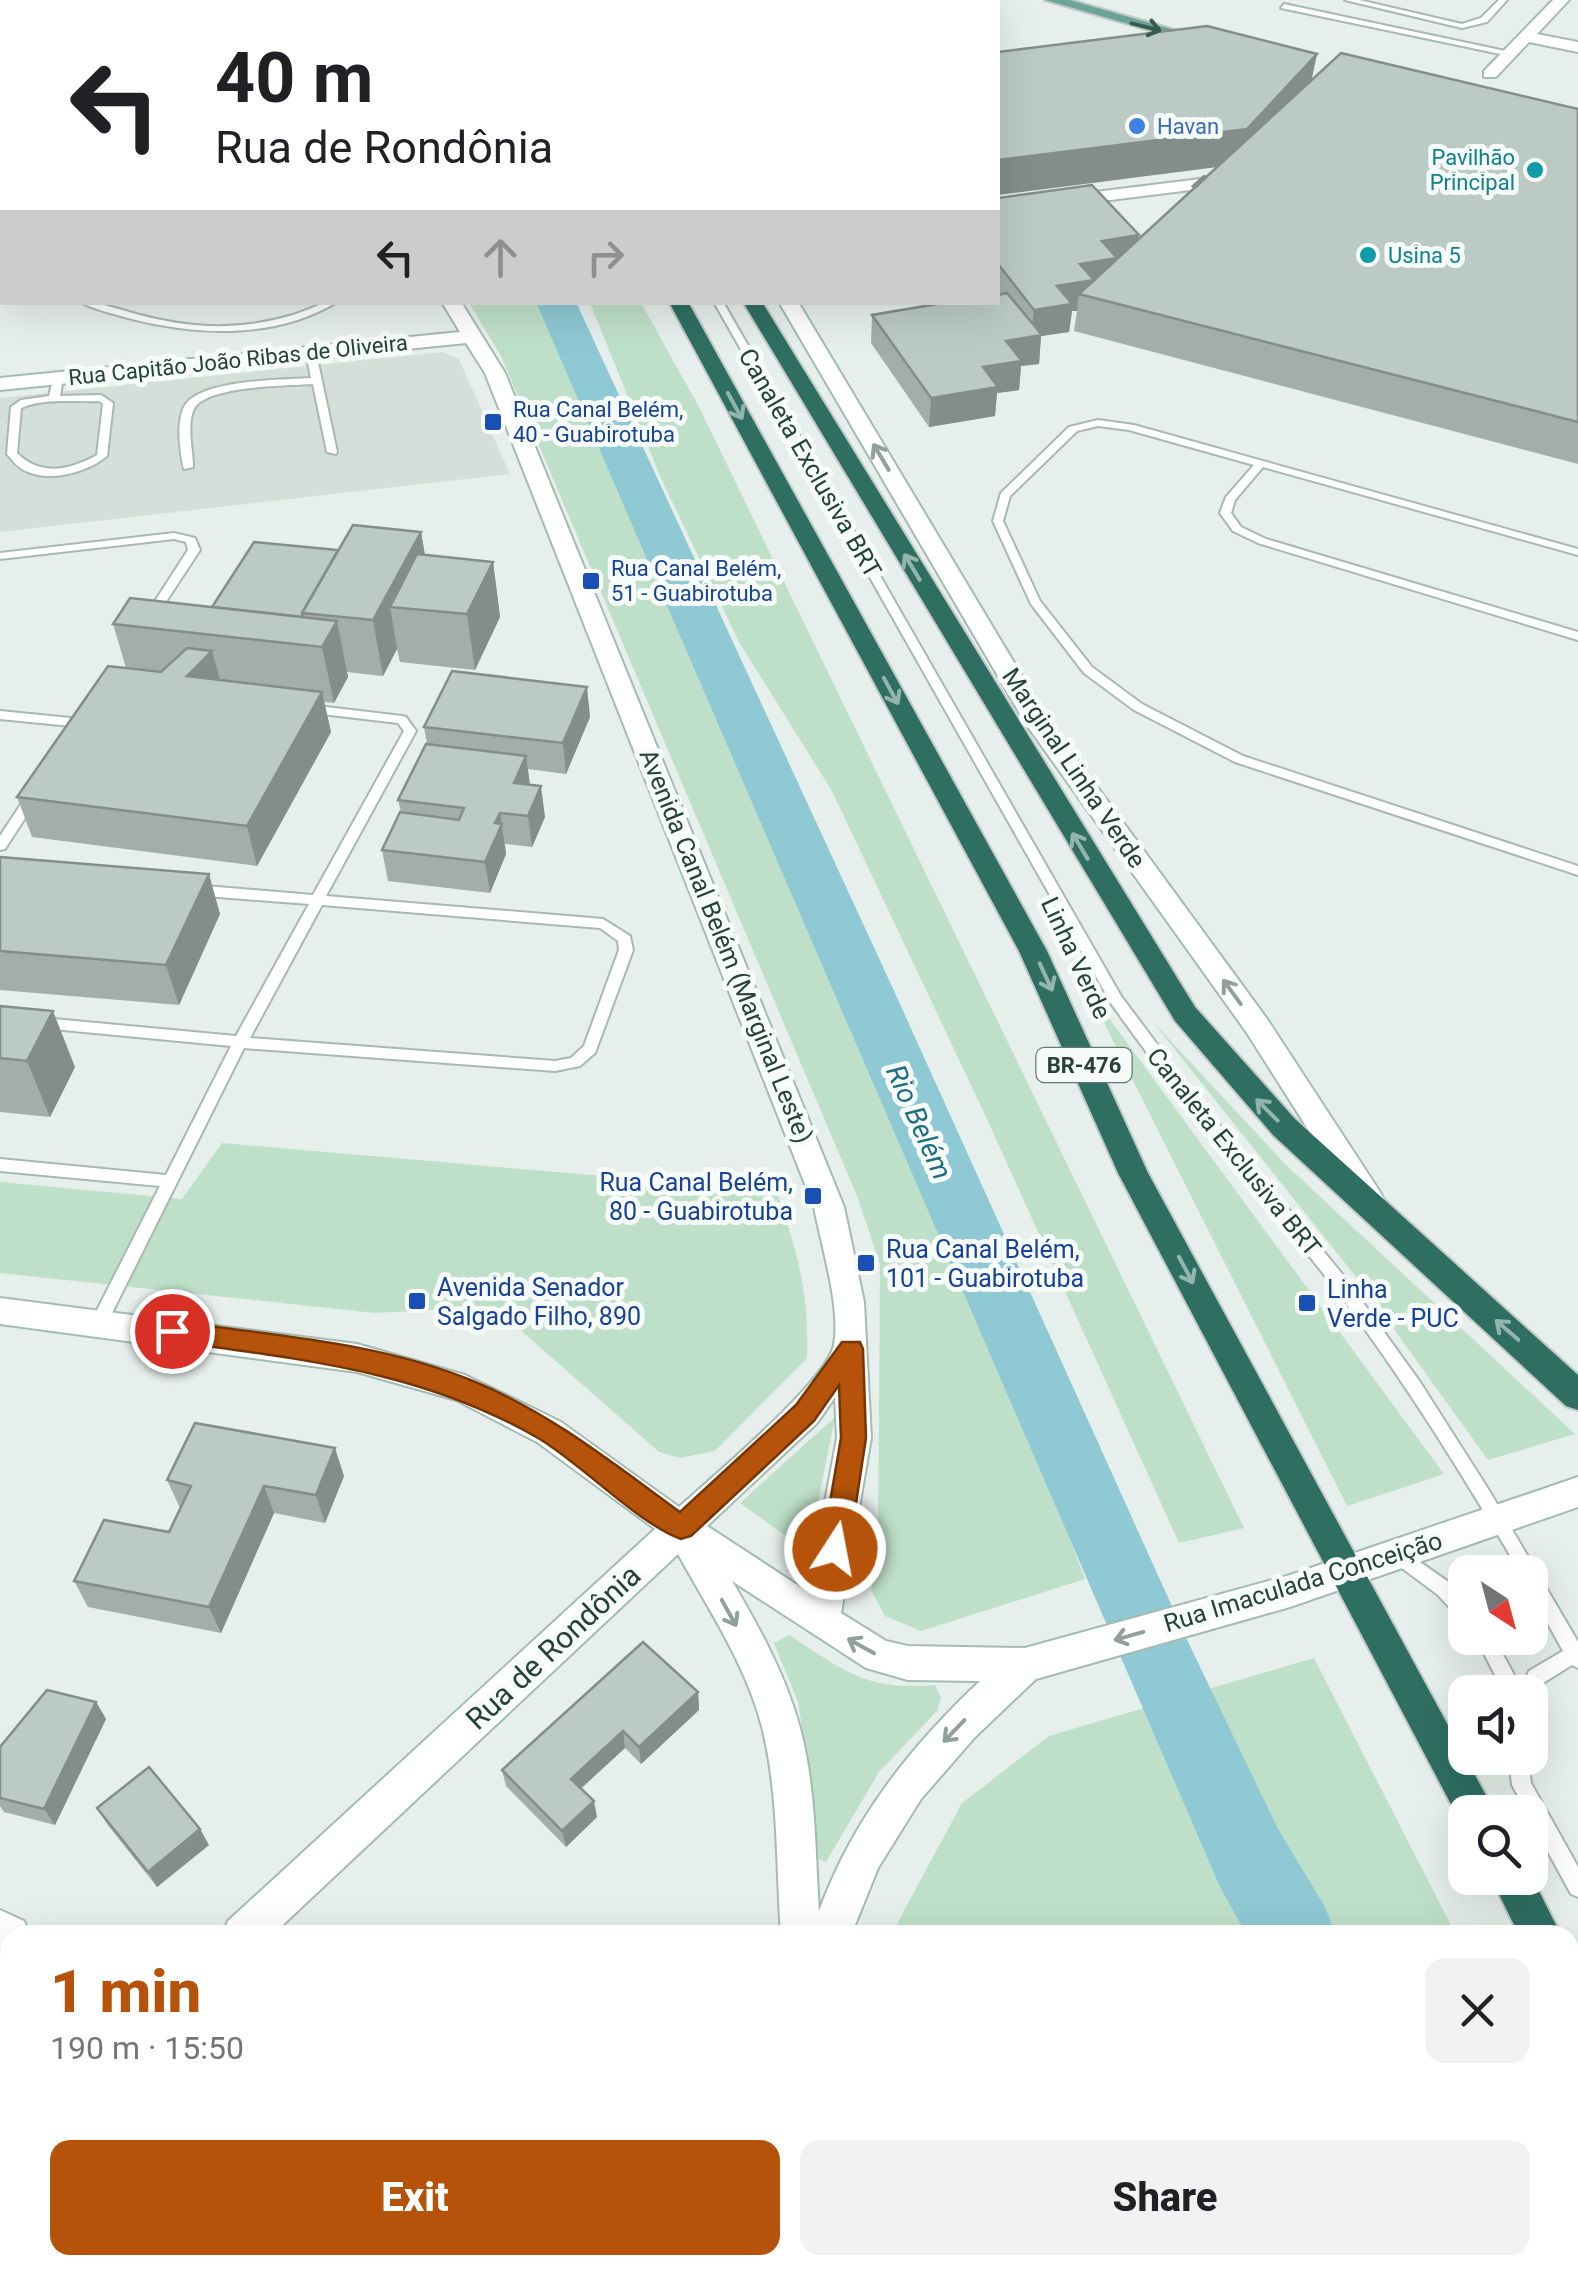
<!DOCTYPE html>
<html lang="en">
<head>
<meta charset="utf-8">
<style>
	body { margin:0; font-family:Roboto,sans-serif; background:#f2f2f2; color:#202124; height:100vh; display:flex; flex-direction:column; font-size:38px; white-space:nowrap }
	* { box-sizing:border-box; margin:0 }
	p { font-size:32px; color:#757577 }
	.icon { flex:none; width:55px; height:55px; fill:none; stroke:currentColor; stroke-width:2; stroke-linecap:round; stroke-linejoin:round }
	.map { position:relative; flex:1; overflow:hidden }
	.details { position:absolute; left:0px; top:1925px; width:1580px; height:350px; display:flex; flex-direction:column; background:#fff; border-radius:30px 30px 0 0; box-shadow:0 10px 40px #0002 }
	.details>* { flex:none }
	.hud { position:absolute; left:0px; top:0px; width:1000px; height:305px; box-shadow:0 10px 40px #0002; background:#fff; color:#202124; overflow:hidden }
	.needle { width:65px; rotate:144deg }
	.buttons { position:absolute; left:1448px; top:1555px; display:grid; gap:20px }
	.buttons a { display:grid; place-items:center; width:100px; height:100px; border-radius:20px; background:#fff; box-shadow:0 10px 40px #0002; font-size:50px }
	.pin { position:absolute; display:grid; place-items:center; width:85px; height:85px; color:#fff; margin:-42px; border:5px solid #fff; border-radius:50%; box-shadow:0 2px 10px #0007 }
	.me { position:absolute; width:110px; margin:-55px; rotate:11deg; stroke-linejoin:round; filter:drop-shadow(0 0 8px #0008) }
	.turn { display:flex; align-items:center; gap:35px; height:210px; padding:0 50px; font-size:45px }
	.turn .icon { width:130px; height:130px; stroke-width:2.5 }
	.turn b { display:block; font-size:70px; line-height:85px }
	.lanes { display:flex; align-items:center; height:95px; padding:0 50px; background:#0003; justify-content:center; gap:50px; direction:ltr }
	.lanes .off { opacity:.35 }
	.round { display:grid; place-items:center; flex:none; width:105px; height:105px; border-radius:20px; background:#f2f2f2 }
	.summary { display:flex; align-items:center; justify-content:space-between; height:170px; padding:0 50px }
	h1 { font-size:60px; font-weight:800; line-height:75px; color:#b45309 }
	.button { display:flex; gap:20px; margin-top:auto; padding:20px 50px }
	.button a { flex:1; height:115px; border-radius:20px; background:#b45309; color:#fff; font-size:40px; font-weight:800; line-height:115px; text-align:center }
	.button a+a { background:#f2f2f2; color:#202124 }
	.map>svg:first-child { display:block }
	.built { fill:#d4dfda }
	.green { fill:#bfe0c8 }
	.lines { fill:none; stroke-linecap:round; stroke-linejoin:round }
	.river { fill:#8ec9d4; fill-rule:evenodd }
	.lane-casing { stroke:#a8b8b2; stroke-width:4 }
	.street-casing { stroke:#a8b8b2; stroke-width:4 }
	.secondary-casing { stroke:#a4bbb3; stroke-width:4 }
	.primary-casing { stroke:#c2cac8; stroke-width:4 }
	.highway-casing { stroke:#c2cac8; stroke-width:4 }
	.lane { fill:#fff; fill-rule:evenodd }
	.street { fill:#fff; fill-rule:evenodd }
	.secondary { fill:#fff; fill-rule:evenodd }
	.primary { fill:#6aa596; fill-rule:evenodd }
	.highway { fill:#2f6f62; fill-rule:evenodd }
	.wall { fill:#a1aea9 }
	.shaded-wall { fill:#838d89 }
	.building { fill:#bbcac4; stroke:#838d89; stroke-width:2.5 }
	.oneway { stroke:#365b51 }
	.oneway2 { stroke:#93b5ae }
	.oneway3 { stroke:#92a09c }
	.route { fill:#b45309; stroke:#753606; stroke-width:2.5 }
	.shop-dot { fill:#3f7fe0; stroke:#f7fbf9; stroke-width:4 }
	.culture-dot { fill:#0f9aa8; stroke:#f7fbf9; stroke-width:4 }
	.transit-dot { fill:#1a4fb4; stroke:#f7fbf9; stroke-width:4 }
	.labels { text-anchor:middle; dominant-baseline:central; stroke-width:10; stroke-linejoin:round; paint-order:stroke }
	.far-shop-label { font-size:22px; fill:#366cbe; stroke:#f7fbf9; text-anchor:start }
	.far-culture-label { font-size:22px; fill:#0d838f; stroke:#f7fbf9; text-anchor:end }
	.far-street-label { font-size:22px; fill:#24423a; stroke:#f7fbf9 }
	.far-transit-label { font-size:22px; fill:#164399; stroke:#f7fbf9; text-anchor:start }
	.shield { fill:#f7fbf9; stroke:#637a73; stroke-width:2.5 }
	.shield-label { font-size:22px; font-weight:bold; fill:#24423a }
	.street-label { font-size:25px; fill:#24423a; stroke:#f7fbf9 }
	.transit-label { font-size:25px; fill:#164399; stroke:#f7fbf9; text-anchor:start }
	.water-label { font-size:28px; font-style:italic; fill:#1c6f80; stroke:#f7fbf9 }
	.near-street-label { font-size:30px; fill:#24423a; stroke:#f7fbf9 }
</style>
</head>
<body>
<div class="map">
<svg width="1578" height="2275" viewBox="0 0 1578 2275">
	<rect width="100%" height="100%" fill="#e6efeb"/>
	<!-- built -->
	<g class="built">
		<path d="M0 0H457L458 2H2V21Z"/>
		<path d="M442 352 459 359 510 474 0 532V398Z"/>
	</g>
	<!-- green -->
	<g class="green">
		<path d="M469 303H545L933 1183 1085 1579 921 1631 885 1616 871 1590 878 1547 880 1264 857 1196 501 356Z"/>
		<path d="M590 303H641L699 407 1244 1528 1179 1543 986 1117 832 791 739 642 660 476Z"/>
		<path d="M1086 987 1444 1474 1347 1506Z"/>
		<path d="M1153 1022 1285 1164 1575 1434 1488 1460 1360 1282Z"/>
		<path d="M222 1143 776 1191C798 1252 809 1293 807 1358L715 1451 680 1458 659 1452 507 1318 468 1308 375 1313 0 1273V1182L182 1199Z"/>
		<path d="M835 1417 808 1552 740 1503Z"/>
		<path d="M789 1635C845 1671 865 1691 935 1685L941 1698 937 1711 879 1772 826 1862 815 1858 813 1799 798 1702 774 1643Z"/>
		<path d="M1314 1658 1456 1935H896L898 1922 962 1803 1049 1736Z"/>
		<path d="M1570 2157 1578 2173V2275H918L915 2265H1570Z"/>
	</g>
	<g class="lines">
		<!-- river -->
		<g class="river">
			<path d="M0 37 2 38V58L0 57Z"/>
			<path d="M536 302H576L895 993 1189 1644 1278 1829 1324 1905 1336 1935H1247L1220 1887Z"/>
			<path d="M1422 2265H1516L1520 2275H1426Z"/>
		</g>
		<!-- lane casing -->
		<g class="lane-casing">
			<g id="lane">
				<path d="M288 0H297L299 2H291Z"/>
				<path d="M361 0H370L372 2H364Z"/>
				<path d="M541 0H549L550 2H543Z"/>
				<path d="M1345 0H1359L1462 24 1481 18 1499 0H1507L1487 22 1462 28Z"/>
				<path d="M1284 4 1510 52 1514 54 1510 56 1281 8Z"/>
				<path d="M80 302C101 302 120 310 140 315 162 321 186 325 209 326 238 327 266 323 293 315 309 310 321 302 337 302 276 339 199 336 132 319 114 314 95 310 80 302Z"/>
				<path d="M714 302H723L1121 996 1201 1103 1343 1275 1420 1382 1490 1492 1578 1642V1668L1572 1665 1543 1683 1536 1698 1530 1700V1692H1520L1529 1671 1563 1651 1530 1591V1572H1520C1462 1474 1402 1376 1332 1285 1259 1190 1179 1101 1111 1003Z"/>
				<path d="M311 350 316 353 337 452 336 454 327 452 313 384C288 386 202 385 193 411 187 428 193 450 193 467L184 469C180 453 176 423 184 407 198 379 283 380 311 378L306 353Z"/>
				<path d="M54 376 63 378 60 396 101 395 113 403 107 456C88 472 49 483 26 471 18 468 12 460 7 454L11 407 21 400 49 396ZM99 401 103 404 97 455C70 470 41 477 17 453L21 408C43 398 74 402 99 401Z"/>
				<path d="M1098 420 1134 425 1578 549V555L1263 467 1235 500 1231 513 1241 527 1266 539 1578 632V640L1258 543 1233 531 1220 513 1226 497 1254 465 1129 430 1098 426 1077 431 1010 496 1003 521 1040 601 1092 667 1142 704 1243 756 1578 866V875L1235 762 1134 710 1084 673 1031 604 993 521 1001 493 1069 427Z"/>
				<path d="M174 533 195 538 200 550 156 617 152 618 146 615 188 550 186 542 174 539 0 559V553Z"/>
				<path d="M309 705 402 716 406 717 416 731 326 896 603 919 630 936 633 950 595 1053 580 1066 555 1071 244 1048 105 1327 99 1329 93 1327 91 1322 160 1186 0 1171V1159L166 1175 231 1046 0 1024V1014L236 1036 309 904 193 895 186 890 193 885 313 895 404 731 398 723 305 712V706ZM322 905 600 928 618 941 619 950 584 1046 571 1058 555 1061 250 1038Z"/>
				<path d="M0 711 81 719 87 723 81 727 0 719Z"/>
				<path d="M32 794 38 798 5 849 0 850V836L27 795Z"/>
				<path d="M1397 1546 1450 1583 1465 1599V1620L1459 1618 1438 1595 1391 1560 1388 1554 1391 1548Z"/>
				<path d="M1476 1638H1494L1513 1673 1518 1692H1500L1495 1675Z"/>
				<path d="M1509 1758H1528L1531 1783 1578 1867V1897L1571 1894 1530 1819V1812H1527L1512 1785Z"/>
			</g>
		</g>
		<!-- street casing -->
		<g class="street-casing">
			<g id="street">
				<path d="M1553 0H1569L1537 34 1578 42V52L1529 42 1496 77H1484V71Z"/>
				<path d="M1233 175 1239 176V184L998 214V204Z"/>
			</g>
		</g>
		<!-- secondary casing -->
		<g class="secondary-casing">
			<g id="secondary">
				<path d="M598 0H614L615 2H600Z"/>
				<rect x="0" y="73" width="2" height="10"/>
				<path d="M442 302H461L505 373 844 1207 864 1302 871 1438 841 1613 886 1641 908 1646 1025 1648 1290 1575 1578 1477V1507L1290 1607 1036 1679 975 1737 921 1799 878 1868 851 1935H781C776 1866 779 1794 762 1727 746 1665 709 1610 678 1554L272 1935H222L228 1921 655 1529 537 1442 456 1400 357 1372 0 1324V1298L357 1344 465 1375 561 1422 679 1507C711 1478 826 1382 834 1345 841 1307 821 1245 814 1207L485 373 466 343 0 390V378L460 332ZM835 1397 837 1438 808 1592 707 1526 817 1423ZM732 1581 866 1668 908 1680 980 1681C909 1748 853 1819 819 1911 815 1850 816 1787 800 1728 786 1676 759 1627 732 1581Z"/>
				<path d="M779 302H798L1049 721 1267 1019 1380 1192 1384 1200 1380 1208 1369 1212 1358 1208 1247 1033 1026 724Z"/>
				<path d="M0 1910 24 1921 30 1935H10V1955L0 1951Z"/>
				<path d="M196 2265H240L241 2275H197Z"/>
				<path d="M806 2265H850L853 2275H809Z"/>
			</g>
		</g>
		<!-- primary casing -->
		<g class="primary-casing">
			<path id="primary" d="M1045 0H1070L1213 41 1205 46Z"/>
		</g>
		<!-- highway casing -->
		<g class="highway-casing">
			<g id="highway">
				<path d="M504 0H520L522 2H506Z"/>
				<path d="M561 0H577L578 2H563Z"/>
				<path d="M669 302H688L1047 951 1148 1173 1495 1812H1465L1462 1825 1118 1173 1019 951Z"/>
				<path d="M743 302H762L1195 1007 1295 1119 1578 1375V1410L1566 1406 1273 1135 1175 1021Z"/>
				<path d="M1530 1873 1561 1935H1519L1491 1878H1530Z"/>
				<path d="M1570 1967 1578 1971V2024L1570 2020Z"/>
			</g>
		</g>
		<!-- lane -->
		<use href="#lane" class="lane"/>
		<!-- street -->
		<use href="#street" class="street"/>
		<!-- secondary -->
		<use href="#secondary" class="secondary"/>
		<!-- primary -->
		<use href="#primary" class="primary"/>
		<!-- highway -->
		<use href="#highway" class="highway"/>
	</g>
	<!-- wall -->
	<g class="wall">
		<path d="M1312 80 1578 109V464L1074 331 1077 311H1072L1069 332 1041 336 1039 364 1021 366 1019 390 997 393 995 416 929 427 871 343 872 315 998 302V198L1139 235 1138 239 1192 190 1193 186 1206 177Z"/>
		<rect x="0" y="135" width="2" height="135"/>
		<path d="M421 532 425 555 493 562 500 617 475 670 400 662 397 649 383 676 347 672 348 677 334 703 324 702 331 732 257 866 32 837 17 797 126 668 113 624 212 607 338 550Z"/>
		<path d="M590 717 566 774 528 769 530 785 545 817 532 847 505 844 506 854 490 893 388 881 382 850 401 812 398 800 427 744 424 727Z"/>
		<path d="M0 857 220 914 179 1005 0 990Z"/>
		<path d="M0 1006 75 1067 50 1117 0 1112Z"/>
		<path d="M344 1476 325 1523 274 1513 221 1633 88 1607 74 1581 169 1532 180 1508 167 1480Z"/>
		<path d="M698 1692 699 1710 641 1764 625 1748 581 1788 597 1817 566 1847 506 1786 502 1770Z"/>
		<path d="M96 1702 106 1719 55 1825 4 1812 0 1806V1747Z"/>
		<path d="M97 1808 200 1829 209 1845 157 1887 107 1824Z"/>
	</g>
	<!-- shaded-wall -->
	<g class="shaded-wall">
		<path d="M1317 54 1310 88 1241 164 998 195V160Z"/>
		<path d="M1139 235 1135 263 1079 294 1077 311H1072L1069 332 1041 336 1039 364 1021 366 1019 390 997 393 995 416 929 427 931 398 983 367 1006 341 1031 337 1034 310 1102 241Z"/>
		<path d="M421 532 430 587 390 607 397 649 383 676 373 620Z"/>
		<path d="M493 562 500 617 475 670 467 614Z"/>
		<path d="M337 621 348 677 334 703 322 647Z"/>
		<path d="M212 651 223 690 187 676Z"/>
		<path d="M587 687 590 717 566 774 563 743Z"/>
		<path d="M322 692 331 732 257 866 247 826Z"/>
		<path d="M526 756 530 786 514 783Z"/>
		<path d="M541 786 545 817 532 847 528 816Z"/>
		<path d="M500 813 506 854 490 893 485 862 495 823Z"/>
		<path d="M209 874 220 914 179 1005 166 965Z"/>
		<path d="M53 1011 75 1067 50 1117 27 1061Z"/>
		<path d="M335 1448 344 1476 325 1523 316 1495Z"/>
		<path d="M264 1486 274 1513 221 1633 209 1607Z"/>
		<path d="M698 1692 699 1710 641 1764 639 1747Z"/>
		<path d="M96 1702 106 1719 55 1825 44 1809Z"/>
		<path d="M623 1731 625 1748 574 1795 571 1779Z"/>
		<path d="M594 1801 597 1817 566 1847 562 1831Z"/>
		<path d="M200 1829 209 1845 157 1887 148 1872Z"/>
		<path d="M336 2265H368L340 2271Z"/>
	</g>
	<!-- building -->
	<g class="building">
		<path d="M1207 26 1317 54 1247 129 998 160V52Z"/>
		<path d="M1341 53 1578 109V422L1079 294Z"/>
		<rect x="0" y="135" width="2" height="108"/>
		<path d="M1204 176 1206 177 1196 187 1193 186Z"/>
		<path d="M1092 185 1139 235 1102 241 1117 258 1080 264 1094 280 1057 286 1072 304 1034 310 998 264V198Z"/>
		<path d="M1007 293 1042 335 1006 341 1022 361 983 367 998 387 931 398 872 315 949 302H998V295Z"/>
		<path d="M353 525 421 532 373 620 302 613Z"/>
		<path d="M254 542 338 550 302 613 303 617 212 607Z"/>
		<path d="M417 554 493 562 467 614 390 607Z"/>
		<path d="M130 598 337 621 322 647 113 624Z"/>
		<path d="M187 648 212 651 187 676 322 692 247 826 17 797 108 666 161 672Z"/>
		<path d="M452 671 587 687 563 743 424 727Z"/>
		<path d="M426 744 526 756 514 783 541 786 528 816 500 813 495 823 502 824 485 862 382 850 400 812 459 820 464 808 398 800Z"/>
		<path d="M0 857 209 874 166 965 0 951Z"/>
		<path d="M0 1006 53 1011 27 1061 0 1058Z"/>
		<path d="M195 1423 335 1448 316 1495 264 1486 209 1607 74 1581 104 1520 169 1532 191 1486 167 1480Z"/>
		<path d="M643 1642 698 1692 639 1747 623 1731 571 1779 594 1801 562 1831 502 1770Z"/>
		<path d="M47 1690 96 1702 44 1809 0 1798V1747Z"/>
		<path d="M149 1767 200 1829 148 1872 97 1808Z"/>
	</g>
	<!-- one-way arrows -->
	<defs><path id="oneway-shaft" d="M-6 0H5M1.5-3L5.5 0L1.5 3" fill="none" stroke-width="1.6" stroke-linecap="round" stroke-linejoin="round" transform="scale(2.5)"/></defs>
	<use class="oneway" href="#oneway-shaft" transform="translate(1146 27) rotate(14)"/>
	<g class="oneway2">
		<use href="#oneway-shaft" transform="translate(735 406) rotate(61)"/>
		<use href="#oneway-shaft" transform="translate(912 567) rotate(-121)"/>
		<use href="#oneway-shaft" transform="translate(891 691) rotate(61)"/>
		<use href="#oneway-shaft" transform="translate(1080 846) rotate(-121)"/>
		<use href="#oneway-shaft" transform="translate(1046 977) rotate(65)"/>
		<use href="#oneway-shaft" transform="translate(1267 1110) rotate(-135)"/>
		<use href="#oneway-shaft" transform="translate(1186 1270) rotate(62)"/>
		<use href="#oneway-shaft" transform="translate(1507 1330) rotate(-139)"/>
	</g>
	<g class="oneway3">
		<use href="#oneway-shaft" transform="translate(881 457) rotate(-121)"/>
		<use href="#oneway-shaft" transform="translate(1232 992) rotate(-126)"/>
		<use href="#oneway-shaft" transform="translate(729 1613) rotate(61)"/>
		<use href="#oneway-shaft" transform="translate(1129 1636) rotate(164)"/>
		<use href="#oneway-shaft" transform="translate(861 1646) rotate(-151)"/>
		<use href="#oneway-shaft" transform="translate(954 1731) rotate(134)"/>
	</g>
	<!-- route -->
	<path class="route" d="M172 1321C271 1335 379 1342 473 1381 549 1412 614 1464 680 1512L796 1405 842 1342H860L863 1349 866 1438 849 1549 845 1557 835 1561 826 1557 822 1549 841 1438 839 1385 814 1421 691 1536 681 1539C637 1523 582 1464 538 1438 420 1370 303 1360 172 1341L163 1338 159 1331 163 1324Z"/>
	<!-- markers -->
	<circle class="shop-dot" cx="1137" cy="126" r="10"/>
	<g class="culture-dot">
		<circle cx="1535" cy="170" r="10"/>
		<circle cx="1368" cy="255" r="10"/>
	</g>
	<g class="transit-dot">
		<rect x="483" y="412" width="20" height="20" rx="5"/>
		<rect x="581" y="571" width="20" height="20" rx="5"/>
		<rect x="803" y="1186" width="20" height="20" rx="5"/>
		<rect x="856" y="1253" width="20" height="20" rx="5"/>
		<rect x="407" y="1291" width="20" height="20" rx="5"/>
		<rect x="1297" y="1293" width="20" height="20" rx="5"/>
	</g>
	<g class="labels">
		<!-- far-shop labels -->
		<g class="far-shop-label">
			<text x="1157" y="126">Havan</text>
		</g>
		<!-- far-culture labels -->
		<g class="far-culture-label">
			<text x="1515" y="157">Pavilhão<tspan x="1515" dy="25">Principal</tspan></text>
			<text x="1388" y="255" text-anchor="start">Usina 5</text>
		</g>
		<!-- far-street labels -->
		<g class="far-street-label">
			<text transform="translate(238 360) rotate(-6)">Rua Capitão João Ribas de Oliveira</text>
		</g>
		<!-- far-transit labels -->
		<g class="far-transit-label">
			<text x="513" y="409">Rua Canal Belém,<tspan x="513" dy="25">40 - Guabirotuba</tspan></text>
			<text x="611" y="568">Rua Canal Belém,<tspan x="611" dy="25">51 - Guabirotuba</tspan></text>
		</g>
		<!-- shield labels -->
		<rect class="shield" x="1036.5" y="1048" width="95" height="34" rx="8"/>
		<g class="shield-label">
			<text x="1084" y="1065">BR-476</text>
		</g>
		<!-- street labels -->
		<g class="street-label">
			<text transform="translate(810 463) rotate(60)">Canaleta Exclusiva BRT</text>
			<text transform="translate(1074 768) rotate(56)">Marginal Linha Verde</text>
			<text transform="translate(726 946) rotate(68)">Avenida Canal Belém (Marginal Leste)</text>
			<text transform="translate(1076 958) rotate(65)">Linha Verde</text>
			<text transform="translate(1234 1152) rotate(51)">Canaleta Exclusiva BRT</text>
			<text transform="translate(1303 1582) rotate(-17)">Rua Imaculada Conceição</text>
		</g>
		<!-- transit labels -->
		<g class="transit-label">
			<text x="793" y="1182" text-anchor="end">Rua Canal Belém,<tspan x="793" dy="29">80 - Guabirotuba</tspan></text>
			<text x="886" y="1249">Rua Canal Belém,<tspan x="886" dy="29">101 - Guabirotuba</tspan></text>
			<text x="437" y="1287">Avenida Senador<tspan x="437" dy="29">Salgado Filho, 890</tspan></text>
			<text x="1327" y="1289">Linha<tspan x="1327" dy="29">Verde - PUC</tspan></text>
		</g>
		<!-- water labels -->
		<g class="water-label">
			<text transform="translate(919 1122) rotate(66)">Rio Belém</text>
		</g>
		<!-- near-street labels -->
		<g class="near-street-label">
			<text transform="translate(553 1647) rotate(-43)">Rua de Rondônia</text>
		</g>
	</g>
</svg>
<div class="buttons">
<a><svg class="needle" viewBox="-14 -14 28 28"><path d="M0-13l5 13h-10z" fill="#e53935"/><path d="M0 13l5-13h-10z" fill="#757577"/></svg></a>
<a><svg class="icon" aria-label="sound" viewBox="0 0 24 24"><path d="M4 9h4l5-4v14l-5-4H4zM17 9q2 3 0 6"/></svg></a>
<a><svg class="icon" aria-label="search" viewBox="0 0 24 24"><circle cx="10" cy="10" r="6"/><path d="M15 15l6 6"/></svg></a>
</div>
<div class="pin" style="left:172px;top:1331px;background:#d93025"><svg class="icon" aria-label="arrive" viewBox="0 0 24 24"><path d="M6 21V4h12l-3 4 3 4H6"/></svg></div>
<svg class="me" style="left:835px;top:1549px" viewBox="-20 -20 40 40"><circle r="17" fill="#b45309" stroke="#fff" stroke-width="3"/><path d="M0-11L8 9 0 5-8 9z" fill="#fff"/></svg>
<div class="hud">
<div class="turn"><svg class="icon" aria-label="left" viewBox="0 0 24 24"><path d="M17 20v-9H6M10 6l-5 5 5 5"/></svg><div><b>40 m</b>Rua de Rondônia</div></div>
<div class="lanes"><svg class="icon" aria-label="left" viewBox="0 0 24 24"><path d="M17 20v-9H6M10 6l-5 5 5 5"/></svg><svg class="icon off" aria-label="ahead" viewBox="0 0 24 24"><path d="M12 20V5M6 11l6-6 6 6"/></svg><svg class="icon off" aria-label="right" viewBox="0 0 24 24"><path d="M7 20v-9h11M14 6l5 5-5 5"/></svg></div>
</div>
<section class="details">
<div class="summary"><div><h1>1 min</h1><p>190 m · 15:50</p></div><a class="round"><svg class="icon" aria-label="close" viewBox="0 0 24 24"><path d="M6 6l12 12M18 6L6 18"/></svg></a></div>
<div class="button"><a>Exit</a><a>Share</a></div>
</section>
</div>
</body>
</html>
